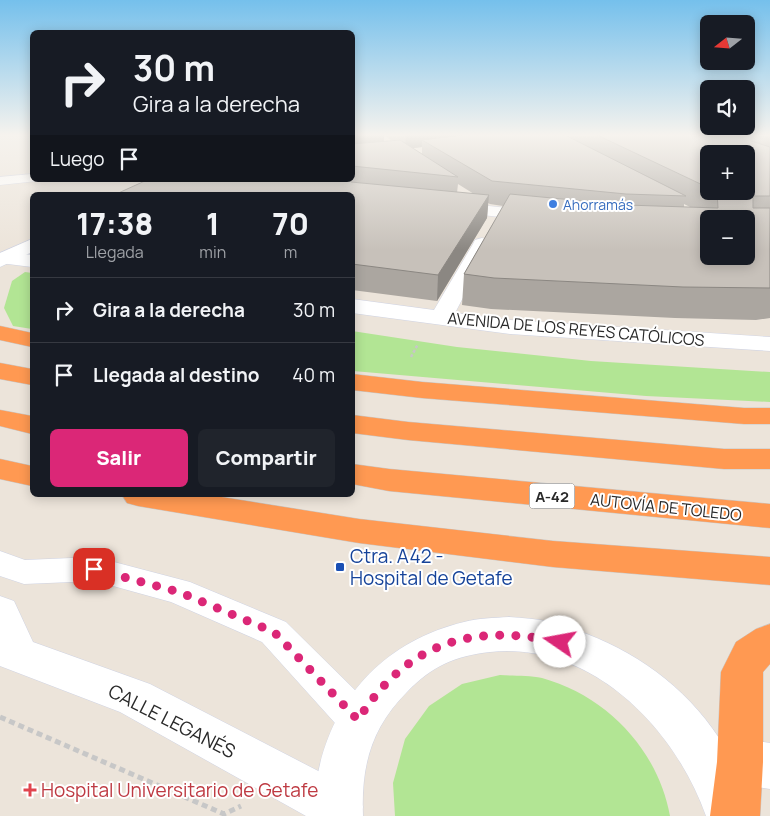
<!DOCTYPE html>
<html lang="es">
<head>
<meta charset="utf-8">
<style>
	body { margin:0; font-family:Manrope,sans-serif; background:#20242c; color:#f1f3f6; height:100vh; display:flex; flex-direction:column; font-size:19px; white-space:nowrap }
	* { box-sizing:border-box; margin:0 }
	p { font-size:16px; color:#9ea1a6 }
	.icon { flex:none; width:28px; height:28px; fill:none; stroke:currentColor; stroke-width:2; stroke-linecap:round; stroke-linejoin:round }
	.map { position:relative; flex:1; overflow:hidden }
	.panel { position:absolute; left:30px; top:192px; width:325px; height:305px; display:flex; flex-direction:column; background:#171b24; border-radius:8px; box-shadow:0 2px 12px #0003 }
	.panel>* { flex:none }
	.guide { position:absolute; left:30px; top:30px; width:325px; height:152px; border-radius:8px; box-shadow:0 2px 12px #0003; background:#171b24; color:#f1f3f6; overflow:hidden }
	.needle { width:32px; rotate:253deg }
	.buttons { position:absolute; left:700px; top:15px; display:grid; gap:10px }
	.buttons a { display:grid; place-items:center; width:55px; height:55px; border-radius:8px; background:#171b24; box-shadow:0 2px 12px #0003; font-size:25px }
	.pin { position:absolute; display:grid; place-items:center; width:42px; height:42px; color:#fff; margin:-21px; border-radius:10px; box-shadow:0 2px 8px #0006 }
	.me { position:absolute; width:55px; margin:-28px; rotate:282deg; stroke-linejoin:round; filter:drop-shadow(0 0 4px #0008) }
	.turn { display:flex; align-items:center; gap:18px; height:105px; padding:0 20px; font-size:22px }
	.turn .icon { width:65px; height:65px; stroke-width:2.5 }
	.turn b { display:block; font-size:35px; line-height:42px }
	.then { display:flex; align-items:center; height:48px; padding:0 20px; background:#0003; gap:10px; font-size:19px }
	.eta { display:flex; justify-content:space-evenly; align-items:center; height:85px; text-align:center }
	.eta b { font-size:30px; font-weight:800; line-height:35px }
	.action { display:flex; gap:10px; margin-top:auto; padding:10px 20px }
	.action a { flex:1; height:58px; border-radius:8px; background:#db2777; color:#fff; font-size:20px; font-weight:800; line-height:58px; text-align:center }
	.action a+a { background:#20242c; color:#f1f3f6 }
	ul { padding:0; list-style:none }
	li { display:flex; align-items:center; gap:15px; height:65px; padding:0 20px; border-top:1px solid #363941 }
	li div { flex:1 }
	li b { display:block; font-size:19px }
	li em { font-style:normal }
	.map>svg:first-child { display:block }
	.green { fill:#b2e594 }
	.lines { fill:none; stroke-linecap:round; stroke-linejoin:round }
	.lane-casing { stroke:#cfd3e3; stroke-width:1 }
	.street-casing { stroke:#cfd3e3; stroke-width:1 }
	.secondary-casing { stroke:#cfd3e3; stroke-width:1 }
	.highway-casing { stroke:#c7c7c7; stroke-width:1 }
	.path-far1 { stroke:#c7c7c7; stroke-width:2.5; stroke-dasharray:3 2; stroke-linecap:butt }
	.path { stroke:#c7c7c7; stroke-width:5; stroke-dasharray:6 4; stroke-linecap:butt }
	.lane { fill:#fff; fill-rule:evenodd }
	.street { fill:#fff; fill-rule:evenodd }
	.secondary { fill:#fff; fill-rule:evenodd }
	.highway { fill:#ff9952; fill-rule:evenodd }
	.wall { fill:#aba6a0; fill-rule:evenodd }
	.shaded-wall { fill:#8b8782 }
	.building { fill:#c7c1ba; stroke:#8b8782; fill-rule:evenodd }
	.route { stroke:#db2777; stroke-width:9; stroke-dasharray:0 16.2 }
	.shop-dot { fill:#3f7fe0; stroke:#fff; stroke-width:2 }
	.transit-dot { fill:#1a4fb4; stroke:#fff; stroke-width:2 }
	.health-dot { fill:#e0444e; stroke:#fff; stroke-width:2 }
	.labels { text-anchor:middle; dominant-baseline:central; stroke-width:4; stroke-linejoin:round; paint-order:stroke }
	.far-shop-label { font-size:14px; fill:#366cbe; stroke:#fff; text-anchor:start }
	.shield { fill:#fff; stroke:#696969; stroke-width:1 }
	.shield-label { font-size:15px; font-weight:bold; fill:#292929 }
	.street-label { font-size:16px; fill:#292929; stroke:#fff }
	.near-transit-label { font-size:19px; fill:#164399; stroke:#fff; text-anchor:start }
	.near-street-label { font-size:19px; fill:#292929; stroke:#fff }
	.near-health-label { font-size:19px; fill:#be3a42; stroke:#fff; text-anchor:start }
</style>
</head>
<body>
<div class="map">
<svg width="770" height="816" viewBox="0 0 770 816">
	<rect width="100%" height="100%" fill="#ece4da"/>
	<!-- green -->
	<g class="green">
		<path d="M25 272 32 273V329L13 326 4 308 12 281Z"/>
		<path d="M352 331 457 347 591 361 770 372V402L646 396 353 371Z"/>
		<path d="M500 675C514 676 529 675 542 678 607 696 658 750 670 816H395L393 783 405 739 429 706 462 684Z"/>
	</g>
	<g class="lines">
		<!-- lane casing -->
		<g class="lane-casing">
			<g id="lane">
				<path d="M32 174V180L37 181 0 185V177Z"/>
				<path d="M0 551 25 560 95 557 190 582 286 622 372 707 377 720 372 733 358 738 344 733 262 642 171 602 95 581 24 584 0 576Z"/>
			</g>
		</g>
		<!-- street casing -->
		<g class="street-casing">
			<g id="street">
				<path d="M451 202 537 211 543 212 546 216 543 220 537 221 445 211 443 207 445 203Z"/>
				<path d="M482 238 489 240 491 244 455 313 510 320 770 337V351L510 334 352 313V299L434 310 473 244 475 240Z"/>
				<path d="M5 252 32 255V267L0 263V253Z"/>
				<path d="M0 596 14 601 33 642 150 684 355 790 363 807 359 816H306L120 712 0 666Z"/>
			</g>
		</g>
		<!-- secondary casing -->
		<g class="secondary-casing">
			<g id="secondary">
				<path d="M32 239V252L0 267V253Z"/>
				<path d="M509 617C523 618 537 619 551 622 559 624 568 628 576 630 634 650 685 686 719 738L725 736 770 743V789L743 785 756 816H706C675 728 591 641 490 652 455 656 432 666 407 692 371 728 361 766 363 816H313C316 720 369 645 464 622 478 618 494 618 509 617Z"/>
			</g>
		</g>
		<!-- highway casing -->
		<g class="highway-casing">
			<g id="highway">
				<path d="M0 326 32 333V347L0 340Z"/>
				<path d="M0 363 32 369V385L0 379Z"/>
				<path d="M352 374 422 382 744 408H770V424H744L422 398 352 390Z"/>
				<path d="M0 410 32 416V434L0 426Z"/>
				<path d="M352 415 408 422 724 449H770V469H724L408 440 352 433Z"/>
				<path d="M0 459 32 466V486L0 479Z"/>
				<path d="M352 464 389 469 770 504V528L389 491 352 484Z"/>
				<path d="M122 495H209L359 519 553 541 770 557V585L553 567 359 543 138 506 127 503Z"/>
				<path d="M770 624V664L763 672V762L760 816H710L717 762 721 672 736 642 756 629Z"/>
			</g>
		</g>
		<!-- path-far1 -->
		<path class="path-far1" d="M411 357 418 344"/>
		<!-- path -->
		<path class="path" d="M0 717 224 814 241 806"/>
		<!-- lane -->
		<use href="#lane" class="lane"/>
		<!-- street -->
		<use href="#street" class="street"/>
		<!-- secondary -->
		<use href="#secondary" class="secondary"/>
		<!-- highway -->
		<use href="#highway" class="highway"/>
	</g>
	<!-- wall -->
	<path class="wall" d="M352 135 384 141H392L384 135H565L570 138V135H770V318L756 320 675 318 491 309 462 305 464 274 503 206 490 204 488 203 487 218 437 301 352 290V195L147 180H352ZM422 147V154L413 148ZM709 154 746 191H709ZM458 184 474 194 457 193ZM684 204 690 207H684Z"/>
	<!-- shaded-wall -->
	<g class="shaded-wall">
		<path d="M352 135H384V152L352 156Z"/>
		<path d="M406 135H533L422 140V147L405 149Z"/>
		<path d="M489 195 487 218 437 301 438 275Z"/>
	</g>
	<!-- building -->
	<g class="building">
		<path d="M463 135H565L686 196 626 194 492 181 422 140Z"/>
		<path d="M597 135H751V141L770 147V196H753V208H770V288L683 287 494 278 464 274 510 194 626 205 718 208 717 192 716 191H746V154H709V188ZM709 219H746V256H709Z"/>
		<path d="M400 140 458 177 352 166V144Z"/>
		<path d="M147 180H351V182L489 195 438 275 352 264V195H114Z"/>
	</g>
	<!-- sky -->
	<linearGradient id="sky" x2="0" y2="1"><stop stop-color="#75c0ec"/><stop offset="0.54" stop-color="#f6f3ee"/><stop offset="1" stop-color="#f6f3ee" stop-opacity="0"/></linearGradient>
	<rect width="770" height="250" fill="url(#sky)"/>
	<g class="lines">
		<!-- route -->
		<path class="route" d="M94 569 179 592 274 632 358 720C407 642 472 623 560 642"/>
	</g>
	<!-- markers -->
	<circle class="shop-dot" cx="553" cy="204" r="5"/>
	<rect class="transit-dot" x="335" y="562" width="10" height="10" rx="2.5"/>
	<path class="health-dot" d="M27.5 782.5h5v5h5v5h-5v5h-5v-5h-5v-5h5z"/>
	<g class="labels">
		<!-- far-shop labels -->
		<g class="far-shop-label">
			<text x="563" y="204">Ahorramás</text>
		</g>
		<!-- shield labels -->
		<rect class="shield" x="529.5" y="483.5" width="45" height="25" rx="4"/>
		<g class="shield-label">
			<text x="552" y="496">A-42</text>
		</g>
		<!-- street labels -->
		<g class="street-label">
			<text transform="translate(576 329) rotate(5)">AVENIDA DE LOS REYES CATÓLICOS</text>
			<text transform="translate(666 507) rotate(6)">AUTOVÍA DE TOLEDO</text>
		</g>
		<!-- near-transit labels -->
		<g class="near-transit-label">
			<text x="350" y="556">Ctra. A42 -<tspan x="350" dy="22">Hospital de Getafe</tspan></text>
		</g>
		<!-- near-street labels -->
		<g class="near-street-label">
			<text transform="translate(172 721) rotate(27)">CALLE LEGANÉS</text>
		</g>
		<!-- near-health labels -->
		<g class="near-health-label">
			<text x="41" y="790">Hospital Universitario de Getafe</text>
		</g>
	</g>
</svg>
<div class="buttons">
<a><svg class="needle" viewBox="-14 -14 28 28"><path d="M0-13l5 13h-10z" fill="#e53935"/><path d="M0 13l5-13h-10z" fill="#9ea1a6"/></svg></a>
<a><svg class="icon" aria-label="sound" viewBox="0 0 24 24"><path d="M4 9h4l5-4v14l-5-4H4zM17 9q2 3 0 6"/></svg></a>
<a>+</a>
<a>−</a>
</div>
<div class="pin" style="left:94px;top:569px;background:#d93025"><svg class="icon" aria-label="arrive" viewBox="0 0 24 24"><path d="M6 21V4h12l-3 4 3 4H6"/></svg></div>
<svg class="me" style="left:560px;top:642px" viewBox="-20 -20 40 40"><circle r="19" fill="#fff"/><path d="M0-13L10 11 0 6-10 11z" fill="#db2777"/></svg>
<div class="guide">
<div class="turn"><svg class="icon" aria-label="right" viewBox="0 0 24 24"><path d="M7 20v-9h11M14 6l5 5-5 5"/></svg><div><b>30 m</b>Gira a la derecha</div></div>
<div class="then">Luego<svg class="icon" aria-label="arrive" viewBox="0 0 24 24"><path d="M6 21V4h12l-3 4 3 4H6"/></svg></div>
</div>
<section class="panel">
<div class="eta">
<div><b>17:38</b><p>Llegada</p></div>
<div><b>1</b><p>min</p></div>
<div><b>70</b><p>m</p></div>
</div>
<ul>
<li><svg class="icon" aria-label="right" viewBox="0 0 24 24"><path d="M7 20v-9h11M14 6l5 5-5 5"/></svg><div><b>Gira a la derecha</b></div><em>30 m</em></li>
<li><svg class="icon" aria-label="arrive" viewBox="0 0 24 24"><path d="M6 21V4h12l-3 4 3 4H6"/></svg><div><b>Llegada al destino</b></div><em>40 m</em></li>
</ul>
<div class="action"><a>Salir</a><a>Compartir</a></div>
</section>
</div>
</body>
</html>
